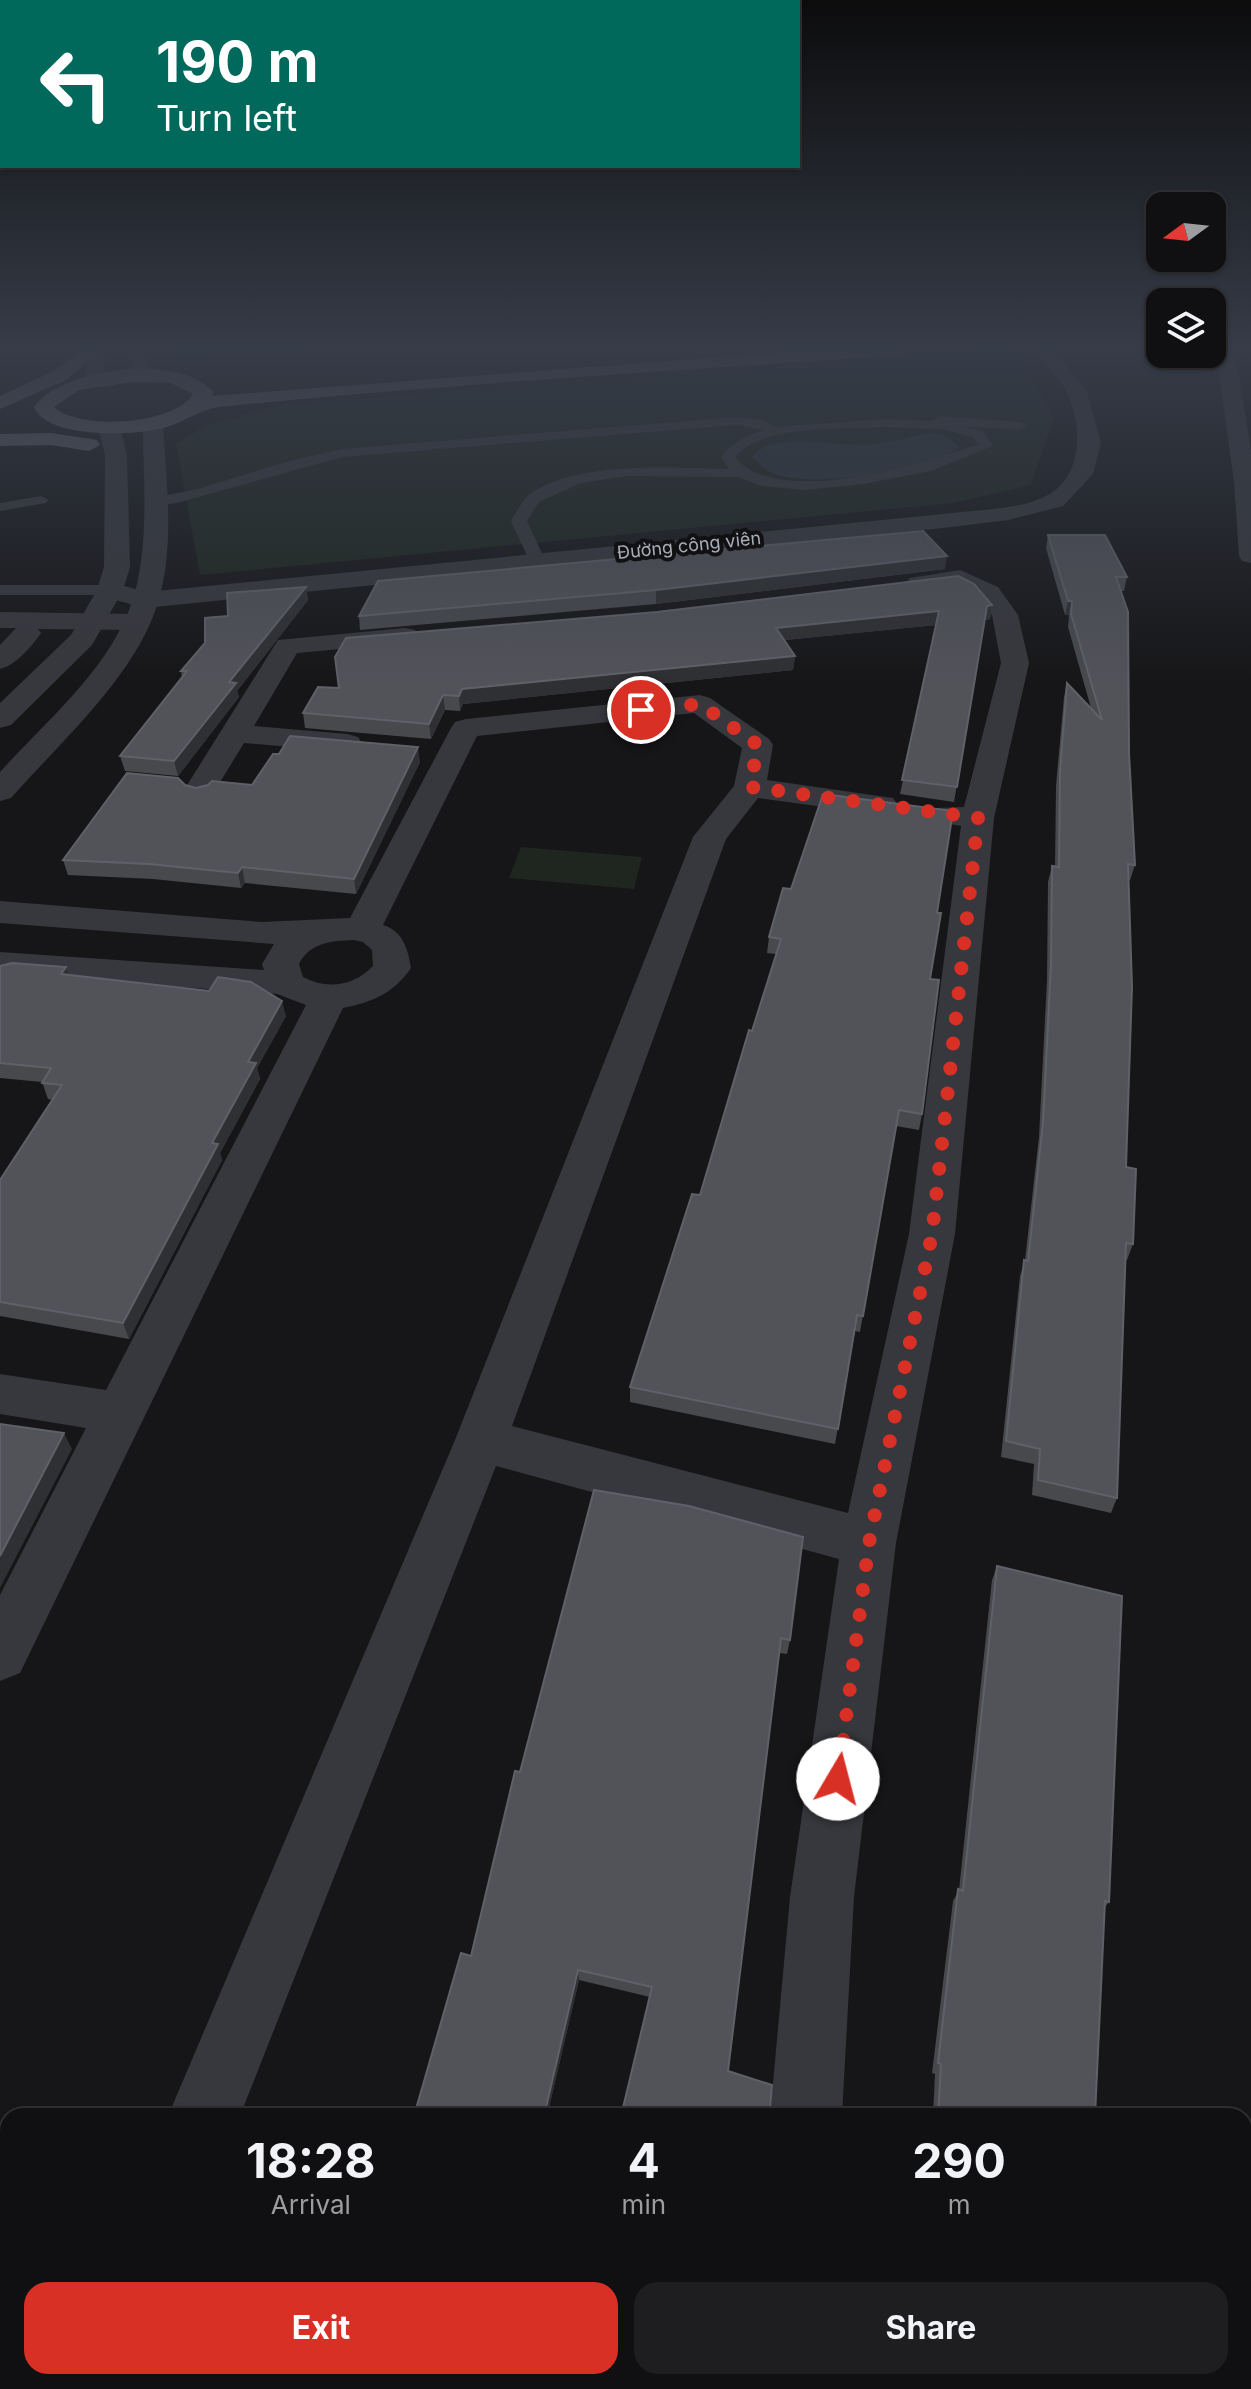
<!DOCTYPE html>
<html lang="en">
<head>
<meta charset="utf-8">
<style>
	body { margin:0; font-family:Inter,sans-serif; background:#1e1e20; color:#f1f3f6; height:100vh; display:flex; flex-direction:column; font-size:30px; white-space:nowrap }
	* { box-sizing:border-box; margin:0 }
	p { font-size:26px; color:#9c9d9f }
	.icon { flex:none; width:44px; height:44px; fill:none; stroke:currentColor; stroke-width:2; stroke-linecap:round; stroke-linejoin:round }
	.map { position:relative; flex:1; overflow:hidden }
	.drawer { position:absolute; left:0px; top:2108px; width:1252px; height:282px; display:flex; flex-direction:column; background:#101012; border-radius:24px 24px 0 0; box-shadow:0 2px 6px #0004,0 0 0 2px #303032 }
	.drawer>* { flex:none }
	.banner { position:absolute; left:0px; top:0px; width:800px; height:168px; box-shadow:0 2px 6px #0004,0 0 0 2px #303032; background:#00695c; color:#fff; overflow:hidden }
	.needle { width:52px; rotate:255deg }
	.fabs { position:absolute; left:1146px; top:192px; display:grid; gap:16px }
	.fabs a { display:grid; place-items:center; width:80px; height:80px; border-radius:16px; background:#101012; box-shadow:0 2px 6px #0004,0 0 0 2px #303032; font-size:40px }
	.pin { position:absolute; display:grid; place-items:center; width:68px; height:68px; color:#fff; margin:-34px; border:4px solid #fff; border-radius:50%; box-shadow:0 2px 8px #0007 }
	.me { position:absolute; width:88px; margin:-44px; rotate:8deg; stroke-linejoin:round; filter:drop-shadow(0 0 6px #0008) }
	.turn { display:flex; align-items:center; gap:28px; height:168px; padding:0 24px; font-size:36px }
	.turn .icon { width:104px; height:104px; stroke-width:2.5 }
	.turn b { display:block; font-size:56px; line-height:68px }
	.eta { display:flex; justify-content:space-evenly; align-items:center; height:136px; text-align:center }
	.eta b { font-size:48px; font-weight:700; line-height:56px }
	.primary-button { display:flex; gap:16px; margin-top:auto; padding:16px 24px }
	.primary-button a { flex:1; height:92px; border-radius:24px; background:#d93025; color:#fff; font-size:32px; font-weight:700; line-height:92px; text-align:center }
	.primary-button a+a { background:#1e1e20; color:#f1f3f6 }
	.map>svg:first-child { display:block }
	.green { fill:#1e261f }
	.water { fill:#2c353c }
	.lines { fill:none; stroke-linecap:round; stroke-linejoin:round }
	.service { fill:#37383d; fill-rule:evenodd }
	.minor { fill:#37383d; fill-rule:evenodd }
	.tertiary { fill:#37383d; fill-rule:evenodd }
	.trunk { fill:#5b5e65; fill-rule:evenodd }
	.wall { fill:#47494d }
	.shaded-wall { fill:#2f3033 }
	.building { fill:#525359; stroke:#5f6168; stroke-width:2 }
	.route { stroke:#d93025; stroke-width:14; stroke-dasharray:0 25.2 }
	.labels { text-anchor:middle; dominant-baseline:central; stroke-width:8; stroke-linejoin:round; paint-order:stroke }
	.far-street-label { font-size:18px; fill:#a8adb8; stroke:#111113 }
</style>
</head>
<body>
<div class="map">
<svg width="1251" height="2389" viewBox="0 0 1251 2389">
	<rect width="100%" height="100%" fill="#161618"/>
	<!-- green -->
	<g class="green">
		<path d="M173 349H326L176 359Z"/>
		<path d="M1016 349 1054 418 1031 485 953 503 200 575 176 444 205 426 283 404Z"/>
		<path d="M521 847 642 857 634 889 509 878Z"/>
	</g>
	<!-- water -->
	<path class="water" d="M930 433 948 437 959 447C932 472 806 489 772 473 765 469 758 463 752 458 765 431 841 447 868 445 889 443 909 437 930 433Z"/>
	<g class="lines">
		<!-- service -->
		<g class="service">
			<path d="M939 416 1020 422 1027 426 1020 430 960 426 983 431 993 446 931 471 863 484 805 490 762 486 738 477 628 476 581 483 539 502 527 521 545 560 537 565 529 560 511 521C516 513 522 501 529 495 576 460 673 468 729 469L721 457C734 441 744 437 763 430L736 425 342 457 177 503 153 506 146 502 148 499 198 489 289 461 342 449 736 417 763 420 776 427 883 419 933 421ZM883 427 941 429 973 437 978 444C925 464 775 509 735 457 763 424 841 430 883 427Z"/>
			<path d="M41 496 48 500 46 503 0 511V503Z"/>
			<path d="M0 585H110L118 590 110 595H0Z"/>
		</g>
		<!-- minor -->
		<g class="minor">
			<path d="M89 349H107L102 385 95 387 85 381Z"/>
			<path d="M123 349H141L152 376 149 380H135Z"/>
			<path d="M1034 349H1053L1087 392 1101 443 1093 474 1063 506 1008 520 943 528 145 608 101 596 97 590 101 584 110 582 146 592 943 514C973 510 1020 510 1046 496 1083 477 1083 426 1067 393 1060 377 1043 363 1034 349Z"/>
			<path d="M960 570 998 587 1018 615 1029 663 994 818 955 1234 896 1543 854 1897 842 2116H770L790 1897 839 1559 496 1466 240 2116H168L455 1440 693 837 734 786 742 748 694 713 477 736 383 925C403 931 408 949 411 968 393 994 372 1002 343 1008L20 1673 0 1681V1595L86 1428 0 1414V1374L106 1390 306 1005 277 994 0 974V952L264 970 262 964 274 944 0 923V901L261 922 350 918 451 728 455 722 466 719 700 695 710 698 769 739 773 745 767 780 893 798 898 805 893 812 882 815 758 798 726 839 512 1426 848 1513 909 1234 961 826 938 822 934 815 938 808 964 807 1001 663 992 615 980 599 956 586 919 591 910 588 906 583 910 578ZM354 940 363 942 372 950 373 966C354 986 327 990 303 977L299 964C310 942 332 941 354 940Z"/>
			<path d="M0 612 135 614 145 616 148 622 145 628 135 630 38 629 41 633C31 647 16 665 0 669V645L16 628H0Z"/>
			<path d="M405 628 415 630 419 636 415 642 297 653 254 726 347 734 358 737 362 743 358 749 347 752 244 743 211 797 200 800 189 797 184 790 278 640Z"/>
			<path d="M0 2315 8 2316V2382H36L21 2389H0Z"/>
			<path d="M57 2382H137L135 2389H55Z"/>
			<path d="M748 2382H828L827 2389H747Z"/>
		</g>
		<!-- tertiary -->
		<g class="tertiary">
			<path d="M1212 349H1228L1236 358 1251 450V563L1242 561 1239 556 1234 482 1217 359Z"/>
			<path d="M153 417 163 423C166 480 175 543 159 599 138 674 62 740 11 798L0 801V772C47 720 111 668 133 599 150 544 143 480 143 423Z"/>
			<path d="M109 421 120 427 127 455 130 567 123 590 92 645 11 725 0 728V703L71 635 97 590 104 567 105 455 98 427Z"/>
		</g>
		<!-- trunk -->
		<g class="trunk">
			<path d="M82 349H102L68 379 0 409V396L54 371Z"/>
			<path d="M825 349H909L900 355C673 371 445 384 219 407 200 409 183 423 163 428 134 436 47 439 34 407 62 367 182 352 214 393L212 396ZM133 382 171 383 193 394C174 425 80 431 54 407L79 390Z"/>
			<path d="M51 433 97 440 100 445 89 451 51 445 0 446V434Z"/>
		</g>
	</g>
	<!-- wall -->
	<g class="wall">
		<path d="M1048 535 1127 577 1124 591H1121L1135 865 1130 880H1128L1126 1167 1133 1244 1127 1260H1125L1117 1498 1111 1513 1032 1495 1034 1464 1001 1457 1020 1276 1025 1260 1039 1137 1047 980 1048 882 1052 866 1055 867 1056 786 1064 697 1067 683 1091 708 1068 627 1069 615H1065L1046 548Z"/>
		<path d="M945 569 656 604 360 630 359 616 378 581Z"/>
		<path d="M306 587 308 600 237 691 239 697 178 776 125 771 120 756 182 678 181 671 228 616Z"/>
		<path d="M992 605 990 619 985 620 954 802 900 794 936 625 785 640 795 656 793 670 463 704 460 711 445 710 431 739 305 728 303 713 339 688Z"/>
		<path d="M420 762 356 894 245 883 241 888 153 879 68 875 63 860 185 785 196 788 252 785Z"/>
		<path d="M937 913 930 979 922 1114 919 1130 896 1126 860 1332 855 1331 835 1444 630 1402V1387L700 1195 776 954 767 953 769 937Z"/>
		<path d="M0 966 69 975 286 1016 257 1068 260 1079 220 1153 222 1160 129 1339 0 1316V1180L53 1100 48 1099 42 1082 0 1078Z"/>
		<path d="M594 1490 790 1640 787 1654 780 1653 621 2116 650 1997 579 1980 547 2116H414L471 1956Z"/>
		<path d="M997 1566 1109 1902 1105 1907 1095 2116H933L935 2074 932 2073 953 1901 959 1890 992 1580Z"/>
		<rect x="969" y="2382" width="124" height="7"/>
	</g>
	<!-- shaded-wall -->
	<g class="shaded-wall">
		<path d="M947 556 945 569 656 604V590Z"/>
		<path d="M306 587 308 600 237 691 239 697 178 776 174 761 229 682Z"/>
		<path d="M1068 601H1072L1069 615H1065Z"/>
		<path d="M992 605 990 619 984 620 987 606Z"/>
		<path d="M939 611 937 625 775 641 776 628Z"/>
		<path d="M795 656 793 670 463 704 460 711 459 696 462 689Z"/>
		<path d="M443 695 445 710 431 739 429 724Z"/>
		<path d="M418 747 420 762 356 894 354 879Z"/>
		<path d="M242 867 245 883 241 888 238 873Z"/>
		<path d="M66 967 72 982 61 974Z"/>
		<path d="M282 1001 286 1016 257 1068 260 1079 220 1153 222 1160 129 1339 123 1323 212 1143 248 1062Z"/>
		<path d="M64 1433 72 1449 0 1588V1556Z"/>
		<path d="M578 1970 579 1980 547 2116H544Z"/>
		<path d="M464 2382H469L467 2389H462Z"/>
	</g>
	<!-- building -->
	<g class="building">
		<path d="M923 531 947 556 656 590 359 616 378 581Z"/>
		<path d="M1048 535H1105L1127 577H1116L1128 612 1129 753 1135 865 1128 864 1132 987 1126 1167 1136 1169 1133 1244 1126 1243 1117 1498 1038 1480 1040 1449 1006 1441 1024 1260 1028 1261 1043 1122 1051 964 1052 866 1059 867 1060 771 1067 683 1102 720 1071 614 1072 601H1068Z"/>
		<path d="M958 576 974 584 992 605 987 606 957 787 902 780 939 611 776 628 795 656 462 689 459 696 443 695 429 724 303 713 318 687 339 688 335 657 346 638 657 612Z"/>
		<path d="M306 587 229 682 236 683 174 761 120 756 187 671H181L205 643V618L228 616 227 593Z"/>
		<path d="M290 736 418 747 354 879 242 867 238 873 149 864 63 860 127 773 178 778 185 785 196 788 208 785 212 781 252 785 273 754H279Z"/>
		<path d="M823 794 953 811 937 913H941L930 979 939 980 922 1114 899 1110 863 1316 857 1315 838 1429 630 1387 692 1194 700 1195 749 1030 752 1031 781 939 769 937 783 888 791 889Z"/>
		<path d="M12 963 66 967 61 974 209 991 218 977 251 982 282 1001 248 1062 256 1063 212 1143 218 1144 123 1323 0 1302V1180L62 1085 42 1083 51 1068 0 1063V966Z"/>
		<path d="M0 1424 64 1433 0 1556Z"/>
		<path d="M594 1490 689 1506 803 1537 790 1640 781 1638 728 2071 772 2085 770 2109 794 2110 793 2116H621L652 1987 578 1970 544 2116H414L461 1953 471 1956 515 1771 520 1772Z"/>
		<path d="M997 1566 1122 1596 1109 1902 1105 1901 1095 2116H938L941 2064 938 2063 958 1889 963 1891Z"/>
		<path d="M316 2382H464L462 2389H314Z"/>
		<rect x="976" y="2382" width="117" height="7"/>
	</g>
	<!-- sky -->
	<linearGradient id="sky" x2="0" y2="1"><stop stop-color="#0c0c0d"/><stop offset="0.51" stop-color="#363c48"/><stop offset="1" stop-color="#363c48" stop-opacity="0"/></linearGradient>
	<rect width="1251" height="683" fill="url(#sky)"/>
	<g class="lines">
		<!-- route -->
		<path class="route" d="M641 710 700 704 758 745 750 787 978 818 932 1234 869 1543 838 1779"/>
	</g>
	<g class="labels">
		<!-- far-street labels -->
		<g class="far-street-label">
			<text transform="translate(689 545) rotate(-6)">Đường công viên</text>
		</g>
	</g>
</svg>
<div class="fabs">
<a><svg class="needle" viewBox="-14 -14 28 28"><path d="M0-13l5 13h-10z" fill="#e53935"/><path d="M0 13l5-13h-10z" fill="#9c9d9f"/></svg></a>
<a><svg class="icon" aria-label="layers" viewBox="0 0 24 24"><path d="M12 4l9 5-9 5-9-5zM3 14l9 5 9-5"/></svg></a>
</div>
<div class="pin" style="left:641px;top:710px;background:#d93025"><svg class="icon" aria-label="arrive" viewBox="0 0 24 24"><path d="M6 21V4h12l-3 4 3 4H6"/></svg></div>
<svg class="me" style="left:838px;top:1779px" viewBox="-20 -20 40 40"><circle r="19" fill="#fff"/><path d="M0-13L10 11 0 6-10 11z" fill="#d93025"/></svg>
<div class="banner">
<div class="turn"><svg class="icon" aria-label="left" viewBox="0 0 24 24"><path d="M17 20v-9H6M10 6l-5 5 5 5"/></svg><div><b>190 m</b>Turn left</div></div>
</div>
<section class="drawer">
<div class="eta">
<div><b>18:28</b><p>Arrival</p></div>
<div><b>4</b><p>min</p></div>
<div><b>290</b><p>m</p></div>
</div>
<div class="primary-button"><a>Exit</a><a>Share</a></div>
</section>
</div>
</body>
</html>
